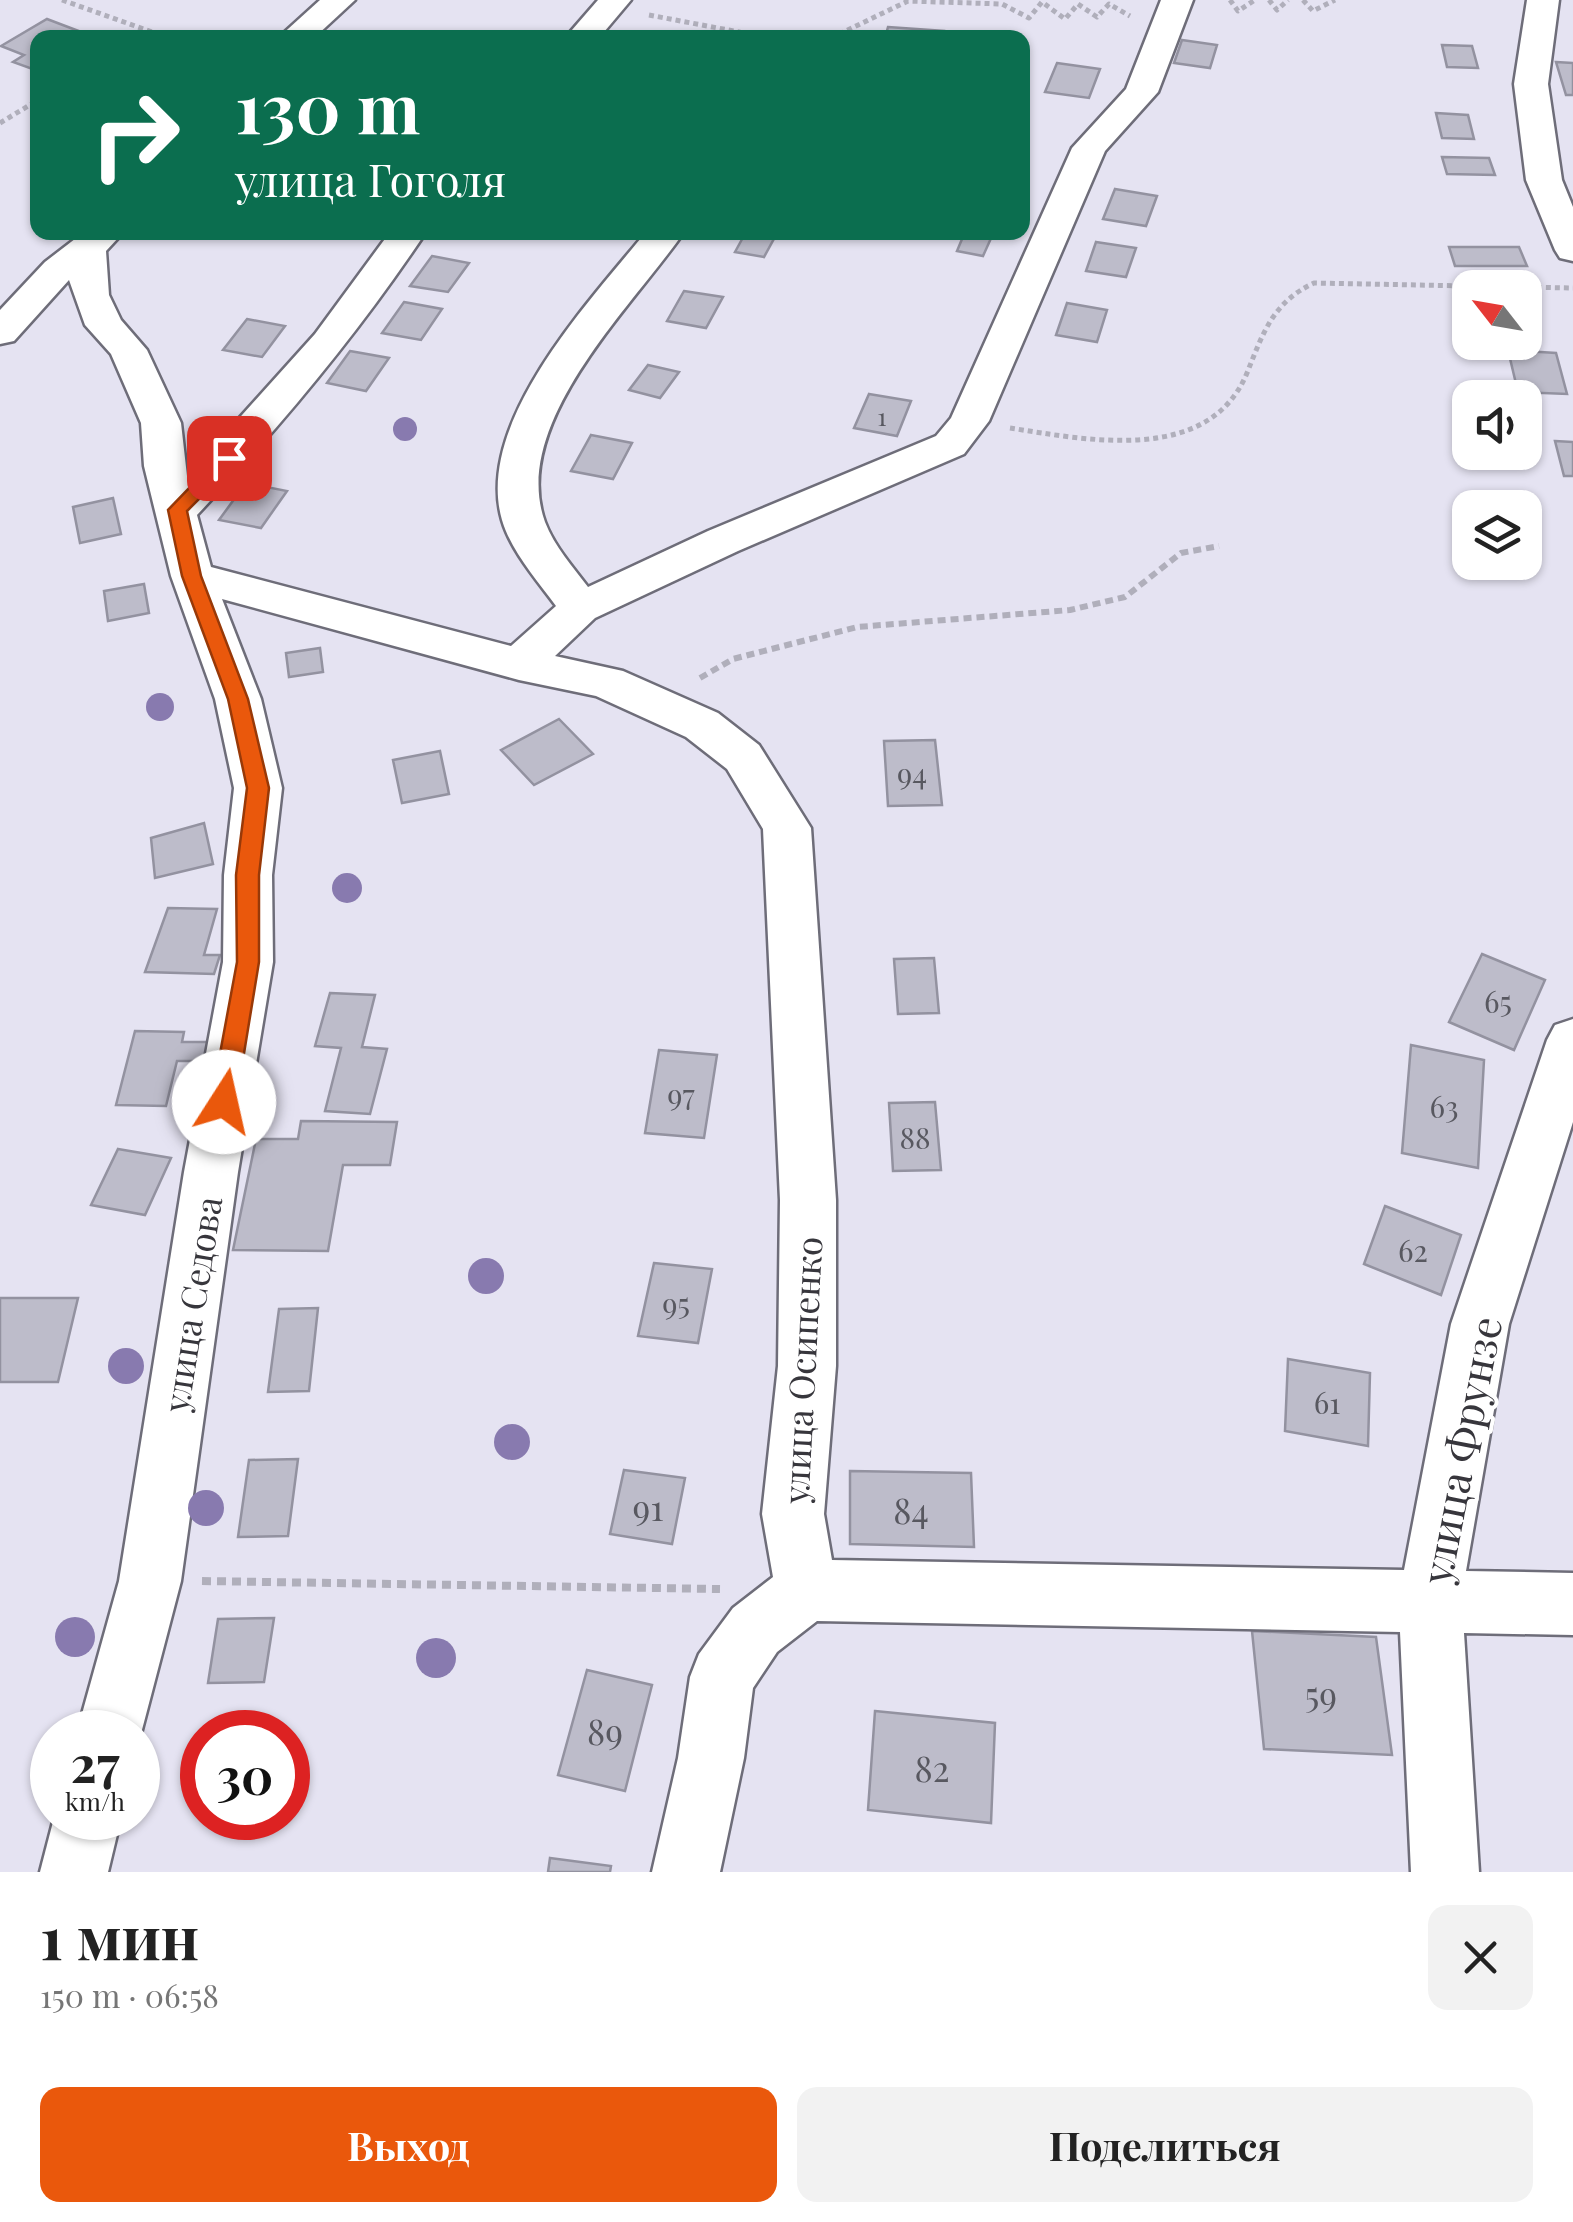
<!DOCTYPE html>
<html lang="ru">
<head>
<meta charset="utf-8">
<style>
	body { margin:0; font-family:"Playfair Display",serif; background:#f2f2f2; color:#222; height:100vh; display:flex; flex-direction:column; font-size:38px; white-space:nowrap }
	* { box-sizing:border-box; margin:0 }
	p { font-size:32px; color:#767676 }
	.icon { flex:none; width:55px; height:55px; fill:none; stroke:currentColor; stroke-width:2; stroke-linecap:round; stroke-linejoin:round }
	.map { position:relative; height:1872px; overflow:hidden }
	.panel { display:flex; flex-direction:column; background:#fff; flex:1 }
	.panel>* { flex:none }
	.top-card { position:absolute; left:30px; top:30px; width:1000px; height:210px; border-radius:20px; box-shadow:0 2px 8px #0004; background:#0b6e4f; color:#fff; overflow:hidden }
	.needle { width:65px; rotate:301deg }
	.buttons { position:absolute; left:1452px; top:270px; display:grid; gap:20px }
	.buttons a { display:grid; place-items:center; width:90px; height:90px; border-radius:20px; background:#fff; box-shadow:0 2px 8px #0004; font-size:50px }
	.speed { position:absolute; left:30px; top:1710px; display:flex; gap:20px; font-size:50px; font-weight:700; text-align:center }
	.speed>* { display:grid; place-content:center; width:130px; height:130px; border-radius:50%; background:#fff; box-shadow:0 2px 8px #0004; line-height:1 }
	.speed small { font-size:25px; font-weight:400 }
	.speed .limit { border:15px solid #d22; background:#fff; color:#111 }
	.pin { position:absolute; display:grid; place-items:center; width:85px; height:85px; color:#fff; margin:-42px; border-radius:20px; box-shadow:0 5px 15px #0006 }
	.me { position:absolute; width:110px; margin:-55px; rotate:10deg; stroke-linejoin:round; filter:drop-shadow(0 0 8px #0008) }
	.turn { display:flex; align-items:center; gap:35px; height:210px; padding:0 40px; font-size:45px }
	.turn .icon { width:130px; height:130px; stroke-width:2.5 }
	.turn b { display:block; font-size:70px; line-height:85px }
	.round { display:grid; place-items:center; flex:none; width:105px; height:105px; border-radius:20px; background:#f2f2f2 }
	.head { display:flex; align-items:center; justify-content:space-between; height:170px; padding:0 40px }
	h1 { font-size:60px; font-weight:700; line-height:75px }
	.primary-button { display:flex; gap:20px; margin-top:auto; padding:20px 40px }
	.primary-button a { flex:1; height:115px; border-radius:20px; background:#ea580c; color:#fff; font-size:40px; font-weight:700; line-height:115px; text-align:center }
	.primary-button a+a { background:#f2f2f2; color:#222 }
	.map>svg:first-child { display:block }
	.building { fill:#bdbcca; stroke:#9392a0; stroke-width:2.5 }
	.lines { fill:none; stroke-linecap:round; stroke-linejoin:round }
	.minor-casing { stroke:#6e6d79; stroke-width:5 }
	.path-far2 { stroke:#b0afbb; stroke-width:5; stroke-dasharray:5 4; stroke-linecap:butt }
	.path-far1 { stroke:#b0afbb; stroke-width:6; stroke-dasharray:8 5; stroke-linecap:butt }
	.path { stroke:#b0afbb; stroke-width:8; stroke-dasharray:9 6; stroke-linecap:butt }
	.minor { fill:#fff; fill-rule:evenodd }
	.tree { fill:#887aaf }
	.route { fill:#ea580c; stroke:#983908; stroke-width:2.5 }
	.labels { text-anchor:middle; dominant-baseline:central; stroke-width:8; stroke-linejoin:round; paint-order:stroke }
	.far-number-label { font-size:25px; fill:#585860 }
	.number-label { font-size:30px; fill:#585860 }
	.street-label { font-size:35px; fill:#37363c; stroke:#fff }
	.near-number-label { font-size:35px; fill:#585860 }
	.near-street-label { font-size:42px; fill:#37363c; stroke:#fff }
</style>
</head>
<body>
<div class="map">
<svg width="1573" height="1872" viewBox="0 0 1573 1872">
	<rect width="100%" height="100%" fill="#e5e3f2"/>
	<!-- building -->
	<g class="building">
		<path d="M47 19 97 38H38V71L13 62 24 55 1 46Z"/>
		<path d="M888 27 944 31 943 38H885Z"/>
		<path d="M1182 40 1217 45 1210 68 1174 63Z"/>
		<path d="M1442 45 1472 46 1478 68 1447 67Z"/>
		<path d="M1556 62 1573 63V95H1566Z"/>
		<path d="M1057 63 1100 69 1089 98 1045 92Z"/>
		<path d="M1436 113 1468 115 1474 139 1442 138Z"/>
		<path d="M1442 157 1489 158 1495 175 1447 174Z"/>
		<path d="M1115 189 1157 196 1146 226 1103 219Z"/>
		<path d="M746 232 776 235 764 257 735 252Z"/>
		<path d="M965 232 992 236 983 256 957 251Z"/>
		<path d="M1096 242 1136 248 1126 277 1086 271Z"/>
		<path d="M1449 247H1519L1527 266H1455Z"/>
		<path d="M432 256 469 263 448 292 410 286Z"/>
		<path d="M684 291 723 297 706 328 667 321Z"/>
		<path d="M404 302 442 309 421 340 382 333Z"/>
		<path d="M1067 303 1107 310 1097 342 1056 335Z"/>
		<path d="M247 319 285 326 262 357 223 350Z"/>
		<path d="M1508 350 1556 353 1567 394 1518 392Z"/>
		<path d="M350 351 389 358 366 391 327 383Z"/>
		<path d="M648 365 679 372 660 398 629 390Z"/>
		<path d="M869 394 911 401 897 436 854 428Z"/>
		<path d="M591 435 632 443 613 479 571 471Z"/>
		<path d="M1555 441 1573 442V476H1564Z"/>
		<path d="M246 483 287 491 261 528 219 520Z"/>
		<path d="M113 498 121 534 80 543 73 507Z"/>
		<path d="M144 584 149 613 108 621 104 591Z"/>
		<path d="M320 648 323 672 289 677 286 653Z"/>
		<path d="M559 719 593 754 534 785 501 750Z"/>
		<path d="M935 740 942 805 888 806 884 741Z"/>
		<path d="M440 751 449 794 402 803 393 760Z"/>
		<path d="M204 823 213 864 155 878 151 838Z"/>
		<path d="M168 908 217 909 204 955H220L214 974 145 972Z"/>
		<path d="M1482 954 1545 980 1514 1050 1449 1022Z"/>
		<path d="M934 958 939 1013 898 1014 894 959Z"/>
		<path d="M330 993 375 995 362 1047 387 1049 370 1114 325 1111 341 1048 315 1046Z"/>
		<path d="M135 1031 184 1032 182 1042H209L205 1061H177L166 1106 116 1105Z"/>
		<path d="M1411 1045 1484 1060 1478 1168 1402 1153Z"/>
		<path d="M659 1050 717 1055 704 1138 645 1133Z"/>
		<path d="M935 1102 941 1170 893 1171 889 1103Z"/>
		<path d="M301 1121 397 1122 390 1165H343L328 1251 233 1250 256 1139H298Z"/>
		<path d="M118 1149 171 1158 145 1215 91 1205Z"/>
		<path d="M1385 1206 1461 1235 1441 1295 1364 1264Z"/>
		<path d="M654 1263 712 1269 698 1343 638 1336Z"/>
		<path d="M0 1298H78L58 1382H0Z"/>
		<path d="M318 1308 309 1391 268 1392 279 1309Z"/>
		<path d="M1288 1359 1370 1373 1368 1446 1285 1431Z"/>
		<path d="M298 1459 288 1536 238 1537 249 1460Z"/>
		<path d="M624 1470 685 1478 672 1544 610 1534Z"/>
		<path d="M850 1471 971 1473 974 1547 850 1544Z"/>
		<path d="M274 1618 264 1682 208 1683 218 1619Z"/>
		<path d="M1252 1631 1376 1637 1392 1755 1264 1749Z"/>
		<path d="M587 1670 652 1685 625 1791 558 1775Z"/>
		<path d="M875 1711 995 1723 991 1823 868 1810Z"/>
		<path d="M550 1858 611 1866 610 1872H548Z"/>
	</g>
	<g class="lines">
		<!-- minor casing -->
		<g class="minor-casing">
			<g id="minor">
				<path d="M320 0H355L314 38H278Z"/>
				<path d="M598 0H631L599 38H565Z"/>
				<path d="M1161 0H1193L1158 92 1105 151 989 421 964 454 738 551 595 618 555 656 623 671 718 713 759 745 811 828 836 1200V1366L824 1514 832 1560 1404 1570 1451 1324 1547 1040 1555 1025 1573 1019V1122L1509 1324 1466 1571 1573 1573V1635L1464 1633 1479 1872H1411L1400 1632 817 1621 777 1652 753 1688 744 1758 720 1872H652L678 1758 690 1677 699 1654 733 1608 773 1577 762 1514 778 1366 780 1200 763 829 727 769 686 737 596 696 519 680 222 599 261 699 282 788 272 875 273 962 238 1172 181 1581 138 1745V1732H77L119 1581 184 1172 223 962 224 875 234 788 215 699 171 576 144 466 141 423 111 354 85 325 69 280 14 341 0 344V310L45 262 84 232H116L119 237 106 251 109 295 121 320 147 350 181 423 187 476 315 334 390 232H426C358 334 281 426 197 515L211 567 511 646 556 606C537 580 511 551 502 520 474 423 589 302 646 232H684C633 306 509 423 545 522 554 546 573 567 588 587L708 531 936 436 951 418 1072 148 1126 89Z"/>
				<path d="M1527 0H1559L1548 84 1562 180 1573 207V261L1560 258 1555 250 1526 180 1514 84Z"/>
				<path d="M54 1818H121L108 1872H40Z"/>
			</g>
		</g>
		<!-- path-far2 -->
		<g class="path-far2">
			<path d="M62 0 169 38"/>
			<path d="M1230 0 1238 11 1255 0"/>
			<path d="M1269 0 1277 10 1288 0"/>
			<path d="M1303 0 1313 11 1335 0"/>
			<path d="M649 15 771 38"/>
			<path d="M831 38 908 1 1002 4 1029 18 1042 2 1065 19 1078 4 1097 17 1109 4 1130 16"/>
			<path d="M0 123 38 100"/>
			<path d="M1010 428C1087 440 1209 465 1247 373 1263 333 1273 302 1314 283L1573 288"/>
		</g>
		<!-- path-far1 -->
		<path class="path-far1" d="M700 678 733 659 857 627 1070 610 1125 597 1181 553 1219 546"/>
		<!-- path -->
		<path class="path" d="M202 1581 720 1589"/>
		<!-- minor -->
		<use href="#minor" class="minor"/>
	</g>
	<!-- trees -->
	<g class="tree">
		<circle cx="405" cy="429" r="12"/>
		<circle cx="160" cy="707" r="14"/>
		<circle cx="347" cy="888" r="15"/>
		<circle cx="486" cy="1276" r="18"/>
		<circle cx="126" cy="1366" r="18"/>
		<circle cx="512" cy="1442" r="18"/>
		<circle cx="206" cy="1508" r="18"/>
		<circle cx="75" cy="1637" r="20"/>
		<circle cx="436" cy="1658" r="20"/>
	</g>
	<!-- route -->
	<path class="route" d="M229 452 236 453V462L187 511 201 576 248 699 269 788 259 875V962L236 1102 232 1109H215L211 1102 237 962 236 875 247 788 228 699 182 576 168 510 223 453Z"/>
	<g class="labels">
		<!-- far-number labels -->
		<g class="far-number-label">
			<text x="882" y="415">1</text>
		</g>
		<!-- number labels -->
		<g class="number-label">
			<text x="912" y="773">94</text>
			<text x="1498" y="1001">65</text>
			<text x="681" y="1094">97</text>
			<text x="1444" y="1106">63</text>
			<text x="915" y="1137">88</text>
			<text x="1413" y="1250">62</text>
			<text x="676" y="1303">95</text>
			<text x="1327" y="1402">61</text>
		</g>
		<!-- street labels -->
		<g class="street-label">
			<text transform="translate(191 1304) rotate(-81)">улица Седова</text>
			<text transform="translate(801 1370) rotate(-87)">улица Осипенко</text>
		</g>
		<!-- near-number labels -->
		<g class="near-number-label">
			<text x="648" y="1506">91</text>
			<text x="911" y="1509">84</text>
			<text x="1321" y="1693">59</text>
			<text x="605" y="1730">89</text>
			<text x="932" y="1767">82</text>
		</g>
		<!-- near-street labels -->
		<g class="near-street-label">
			<text transform="translate(1460 1450) rotate(-79)">улица Фрунзе</text>
		</g>
	</g>
</svg>
<div class="buttons">
<a><svg class="needle" viewBox="-14 -14 28 28"><path d="M0-13l5 13h-10z" fill="#e53935"/><path d="M0 13l5-13h-10z" fill="#767676"/></svg></a>
<a><svg class="icon" aria-label="sound" viewBox="0 0 24 24"><path d="M4 9h4l5-4v14l-5-4H4zM17 9q2 3 0 6"/></svg></a>
<a><svg class="icon" aria-label="layers" viewBox="0 0 24 24"><path d="M12 4l9 5-9 5-9-5zM3 14l9 5 9-5"/></svg></a>
</div>
<div class="speed"><div>27<small>km/h</small></div><div class="limit">30</div></div>
<div class="pin" style="left:229px;top:458px;background:#d93025"><svg class="icon" aria-label="arrive" viewBox="0 0 24 24"><path d="M6 21V4h12l-3 4 3 4H6"/></svg></div>
<svg class="me" style="left:224px;top:1102px" viewBox="-20 -20 40 40"><circle r="19" fill="#fff"/><path d="M0-13L10 11 0 6-10 11z" fill="#ea580c"/></svg>
<div class="top-card">
<div class="turn"><svg class="icon" aria-label="right" viewBox="0 0 24 24"><path d="M7 20v-9h11M14 6l5 5-5 5"/></svg><div><b>130 m</b>улица Гоголя</div></div>
</div>
</div>
<section class="panel">
<div class="head"><div><h1>1 мин</h1><p>150 m · 06:58</p></div><a class="round"><svg class="icon" aria-label="close" viewBox="0 0 24 24"><path d="M6 6l12 12M18 6L6 18"/></svg></a></div>
<div class="primary-button"><a>Выход</a><a>Поделиться</a></div>
</section>
</body>
</html>
